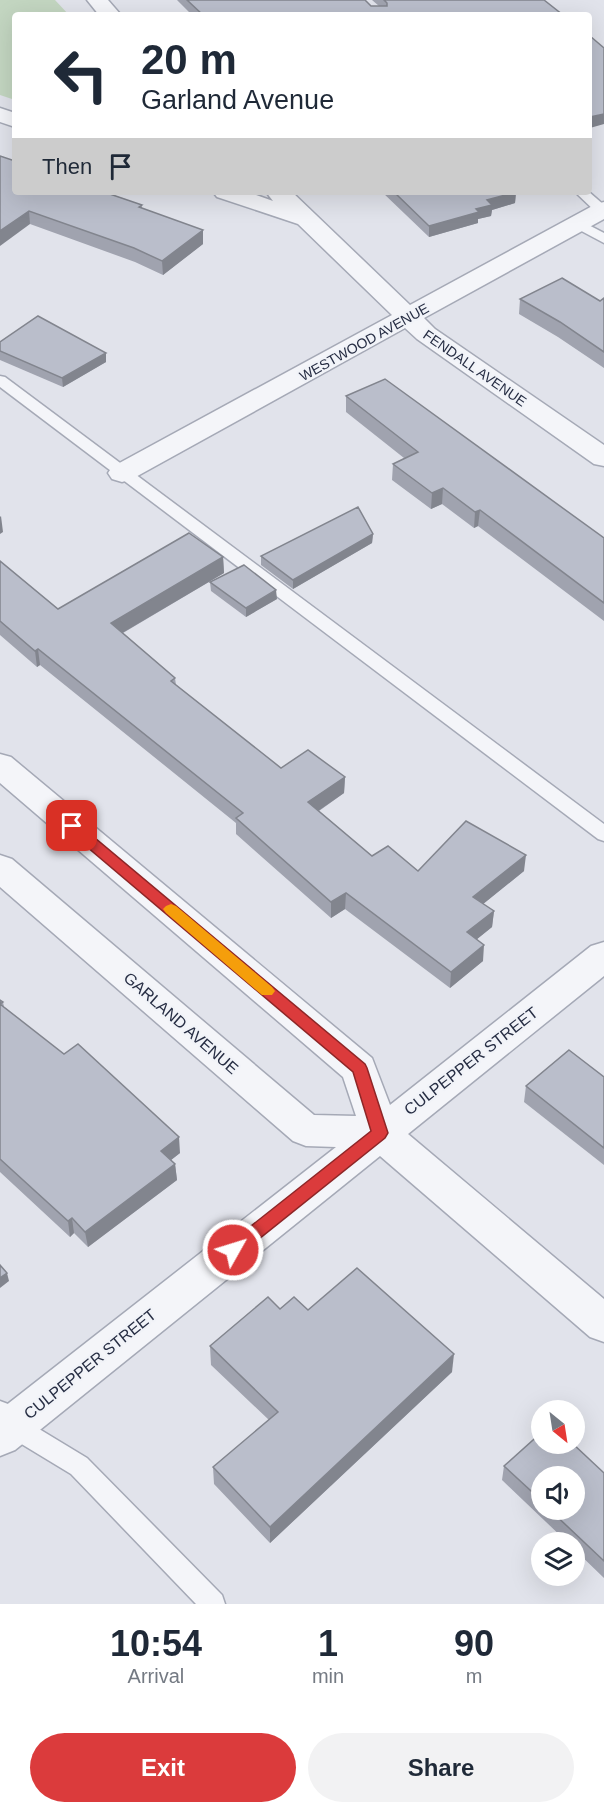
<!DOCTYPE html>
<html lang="en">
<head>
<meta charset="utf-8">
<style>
	body { margin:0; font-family:Arial,sans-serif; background:#f2f2f3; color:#1f2937; height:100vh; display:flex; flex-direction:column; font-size:22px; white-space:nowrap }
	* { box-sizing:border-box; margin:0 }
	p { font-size:20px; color:#747a83 }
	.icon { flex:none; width:33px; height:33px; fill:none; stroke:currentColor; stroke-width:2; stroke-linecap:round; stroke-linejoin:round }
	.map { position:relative; height:1604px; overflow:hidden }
	.sheet { display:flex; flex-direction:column; background:#fff; flex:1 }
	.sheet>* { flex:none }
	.banner { position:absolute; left:12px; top:12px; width:580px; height:183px; border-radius:6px; box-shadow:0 6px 24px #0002; background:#fff; color:#1f2937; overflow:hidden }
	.needle { width:39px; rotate:150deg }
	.buttons { position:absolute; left:531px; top:1400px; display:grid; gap:12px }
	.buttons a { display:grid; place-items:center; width:54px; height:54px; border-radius:50%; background:#fff; box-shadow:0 6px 24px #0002; font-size:30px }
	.pin { position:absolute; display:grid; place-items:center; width:51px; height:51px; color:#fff; margin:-26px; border-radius:12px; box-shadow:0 3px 9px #0006 }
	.me { position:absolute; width:66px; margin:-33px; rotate:51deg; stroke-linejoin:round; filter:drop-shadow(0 0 4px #0008) }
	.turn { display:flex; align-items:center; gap:21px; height:126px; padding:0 30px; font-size:27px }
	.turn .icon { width:78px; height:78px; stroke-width:2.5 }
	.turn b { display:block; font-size:42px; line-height:51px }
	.then { display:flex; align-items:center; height:57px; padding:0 30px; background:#0003; gap:12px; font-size:22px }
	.eta { display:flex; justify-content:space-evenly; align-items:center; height:102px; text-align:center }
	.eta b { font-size:36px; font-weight:800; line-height:42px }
	.button { display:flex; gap:12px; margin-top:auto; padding:12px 30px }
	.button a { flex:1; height:69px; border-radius:36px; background:#db3b3c; color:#fff; font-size:24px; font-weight:800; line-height:69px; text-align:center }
	.button a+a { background:#f2f2f3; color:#1f2937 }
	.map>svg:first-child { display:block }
	.green { fill:#c3d6c1 }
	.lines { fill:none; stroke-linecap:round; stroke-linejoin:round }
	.lane-casing { stroke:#a5a9b6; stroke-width:3 }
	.street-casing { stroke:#a5a9b6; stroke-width:3 }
	.lane { fill:#f4f5f9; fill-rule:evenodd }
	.street { fill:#f4f5f9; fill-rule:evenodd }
	.wall { fill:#a0a3af; fill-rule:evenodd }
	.shaded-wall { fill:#82858e }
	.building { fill:#babecb; stroke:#82858e; stroke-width:1.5 }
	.route { fill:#db3b3c; stroke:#8e2627; stroke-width:1.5 }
	.slow { fill:#f59e0b }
	.labels { text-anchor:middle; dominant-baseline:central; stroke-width:4.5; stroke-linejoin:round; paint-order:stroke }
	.far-street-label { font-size:14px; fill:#272e44; stroke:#f1f3f8 }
	.street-label { font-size:16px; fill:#272e44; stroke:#f1f3f8 }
</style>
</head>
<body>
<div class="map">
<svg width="604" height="1604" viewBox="0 0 604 1604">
	<rect width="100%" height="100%" fill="#e1e3eb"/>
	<!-- green -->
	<path class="green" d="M0 0H55L69 15H15V100L0 95Z"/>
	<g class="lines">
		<!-- lane casing -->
		<g class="lane-casing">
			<g id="lane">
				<path d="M575 192H589L604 205V213H597Z"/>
				<path d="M577 219 604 233V243L572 226 570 223 572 220Z"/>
				<path d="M0 376 5 377 604 824V841L598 839 0 387Z"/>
				<path d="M0 1401 8 1404 21 1418 87 1458 222 1595 225 1604H196L71 1474 5 1434 0 1428Z"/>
			</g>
		</g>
		<!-- street casing -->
		<g class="street-casing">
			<g id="street">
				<path d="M87 0H108L121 15H99Z"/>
				<path d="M0 108 15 113V127L0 122Z"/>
				<path d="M213 192H248L273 201 266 192H292L410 305 596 204 604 202V219L424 318 435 329 604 445V466L594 464 417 339 405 328 132 479 122 482 112 479 108 473 112 467 392 315 298 224 217 197Z"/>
				<path d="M0 754 11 757 372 1058 390 1105 591 946 604 942V976L408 1134 604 1299V1342L590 1337 380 1156 15 1450 0 1456V1410L336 1147 306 1146 293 1141 0 887V855L12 859 314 1115 356 1116 343 1077 0 783Z"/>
			</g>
		</g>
		<!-- lane -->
		<use href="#lane" class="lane"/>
		<!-- street -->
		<use href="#street" class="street"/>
	</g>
	<!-- wall -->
	<g class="wall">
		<path d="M177 0H365L371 6H379L372 0H544L563 15H192Z"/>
		<path d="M15 192H110V194L142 205V209L203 244 163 275 135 262 30 224Z"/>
		<path d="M382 192H516L515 203 492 210 491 216 478 219V223L429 237Z"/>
		<path d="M604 298V368L558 337 519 314 520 299 600 301Z"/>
		<path d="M0 342 106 353V362L63 387 0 360Z"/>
		<path d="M346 396 604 538V621L478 526 474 528 442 504 431 509 392 480 393 464 404 458 346 412Z"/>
		<path d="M373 534 372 543 293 589 261 565V556Z"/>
		<path d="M223 557 224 573 123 633 175 678 176 685 281 768 345 777 344 793 319 811 372 856 418 871H524L483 904 494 911 492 927 477 939 483 961 450 988 345 909 331 918 236 834V823L40 665 37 667 0 635V561L58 609Z"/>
		<path d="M210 582 277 599 246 617 211 591Z"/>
		<path d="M0 1000 3 1002 4 1007 180 1153 171 1160 175 1164 177 1180 88 1247 74 1233 70 1237 0 1172Z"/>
		<path d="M604 1077V1165L524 1102 526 1086Z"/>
		<path d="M280 1309 308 1310 452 1372 270 1543 214 1484 213 1467 269 1420 211 1365 210 1346Z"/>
		<path d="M504 1466 604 1473V1578L574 1549V1542H567L502 1480ZM542 1476 574 1509H542Z"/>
	</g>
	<!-- shaded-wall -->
	<g class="shaded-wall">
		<path d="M604 114V124L590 128V117Z"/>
		<path d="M516 192 515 203 492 210 491 216 478 219V223L429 237V226L476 209 487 200Z"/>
		<path d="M29 211 30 224 0 246V231Z"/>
		<path d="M203 230V244L163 275 162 261Z"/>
		<path d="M106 353V362L63 387 62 378Z"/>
		<path d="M443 488 442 504 431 509 432 493Z"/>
		<path d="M480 510 478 526 474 528 475 512Z"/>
		<path d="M1 516 3 532 0 534V517Z"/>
		<path d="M373 534 372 543 293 589V580Z"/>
		<path d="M223 557 224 573 112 639 111 623Z"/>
		<path d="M276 590 277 599 246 617V608Z"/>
		<path d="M38 649 40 665 37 667 35 651Z"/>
		<path d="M345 777 344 793 308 818V802Z"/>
		<path d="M526 855 524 871 472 913 473 897Z"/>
		<path d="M346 893 345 909 331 918V902Z"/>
		<path d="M494 911 492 927 466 948 467 932Z"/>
		<path d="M484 945 483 961 450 988 451 972Z"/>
		<path d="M179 1137 180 1153 162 1167 161 1151Z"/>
		<path d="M175 1164 177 1180 88 1247 85 1232Z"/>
		<path d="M72 1218 74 1233 70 1237 68 1221Z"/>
		<path d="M7 1273 9 1281 0 1288V1278Z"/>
		<path d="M454 1354 452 1372 270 1543V1527Z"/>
	</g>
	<!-- building -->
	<g class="building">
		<path d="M187 0H365L371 6H387V3L384 0H544L563 15H203Z"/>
		<path d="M590 36 604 48V114L590 117Z"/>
		<path d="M0 156 15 161V192H104L142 205 139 207 203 230 162 261 134 248 29 211 0 231Z"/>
		<path d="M394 192H516L487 200 492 205 476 209 479 212 429 226Z"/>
		<path d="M562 278 600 301 604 298V352L560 322 520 299Z"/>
		<path d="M38 316 106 353 62 378 0 351V342Z"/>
		<path d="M385 379 604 538V603L480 510 475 512 443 488 432 493 393 464 418 452 346 396Z"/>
		<path d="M358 507 373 534 293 580 261 556Z"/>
		<path d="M189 533 223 557 111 623 175 678 171 681 281 768 308 750 345 777 308 802 372 856 388 846 418 871 466 821 526 855 473 897 494 911 467 932 484 945 451 972 346 893 331 902 236 818 243 813 38 649 35 651 0 621V561L58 609Z"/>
		<path d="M244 565 276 590 246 608 210 582Z"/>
		<path d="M0 1000 3 1002 0 1004 64 1054 78 1044 179 1137 161 1151 175 1164 85 1232 72 1218 68 1221 0 1159Z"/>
		<path d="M569 1050 604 1077V1148L526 1086Z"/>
		<path d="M0 1265 7 1273 0 1278Z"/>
		<path d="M357 1268 454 1354 270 1527 213 1467 278 1412 210 1346 268 1297 280 1309 294 1297 308 1310Z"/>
		<path d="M542 1432V1443H572L604 1473V1561L549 1509H574V1476H542V1501L504 1466Z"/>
	</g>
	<!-- route -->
	<path class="route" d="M72 821 77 823 365 1064 367 1068 388 1133 385 1138 239 1255 233 1257 227 1255 225 1250 227 1245 371 1131 353 1072 67 830 65 826Z"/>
	<!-- slow -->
	<path class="slow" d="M171 904 176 906 272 987 275 991 272 995H262L166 913 163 909 166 906Z"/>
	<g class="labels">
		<!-- far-street labels -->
		<g class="far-street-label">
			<text transform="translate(364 342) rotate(-29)">WESTWOOD AVENUE</text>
			<text transform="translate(475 368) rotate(35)">FENDALL AVENUE</text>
		</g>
		<!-- street labels -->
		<g class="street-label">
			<text transform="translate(181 1023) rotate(41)">GARLAND AVENUE</text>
			<text transform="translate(471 1061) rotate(-38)">CULPEPPER STREET</text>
			<text transform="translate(90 1364) rotate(-39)">CULPEPPER STREET</text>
		</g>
	</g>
</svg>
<div class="buttons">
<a><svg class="needle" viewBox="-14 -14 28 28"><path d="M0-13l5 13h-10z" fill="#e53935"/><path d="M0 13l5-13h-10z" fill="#747a83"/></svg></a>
<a><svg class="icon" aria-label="sound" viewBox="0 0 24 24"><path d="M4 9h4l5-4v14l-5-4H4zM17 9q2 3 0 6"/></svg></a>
<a><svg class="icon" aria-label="layers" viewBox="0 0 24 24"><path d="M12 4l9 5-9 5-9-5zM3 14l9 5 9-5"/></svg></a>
</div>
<div class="pin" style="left:72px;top:826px;background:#d93025"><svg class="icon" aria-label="arrive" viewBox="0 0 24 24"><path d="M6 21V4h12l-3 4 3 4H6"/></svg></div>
<svg class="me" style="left:233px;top:1250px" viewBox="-20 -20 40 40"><circle r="17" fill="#db3b3c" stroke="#fff" stroke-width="3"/><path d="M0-11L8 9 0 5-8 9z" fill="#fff"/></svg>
<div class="banner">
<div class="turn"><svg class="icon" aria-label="left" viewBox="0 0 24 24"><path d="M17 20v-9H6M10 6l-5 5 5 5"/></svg><div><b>20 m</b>Garland Avenue</div></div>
<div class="then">Then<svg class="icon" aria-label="arrive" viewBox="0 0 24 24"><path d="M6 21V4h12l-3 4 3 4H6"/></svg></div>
</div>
</div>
<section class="sheet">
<div class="eta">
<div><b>10:54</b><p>Arrival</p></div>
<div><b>1</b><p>min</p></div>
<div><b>90</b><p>m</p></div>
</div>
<div class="button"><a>Exit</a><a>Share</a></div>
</section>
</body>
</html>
